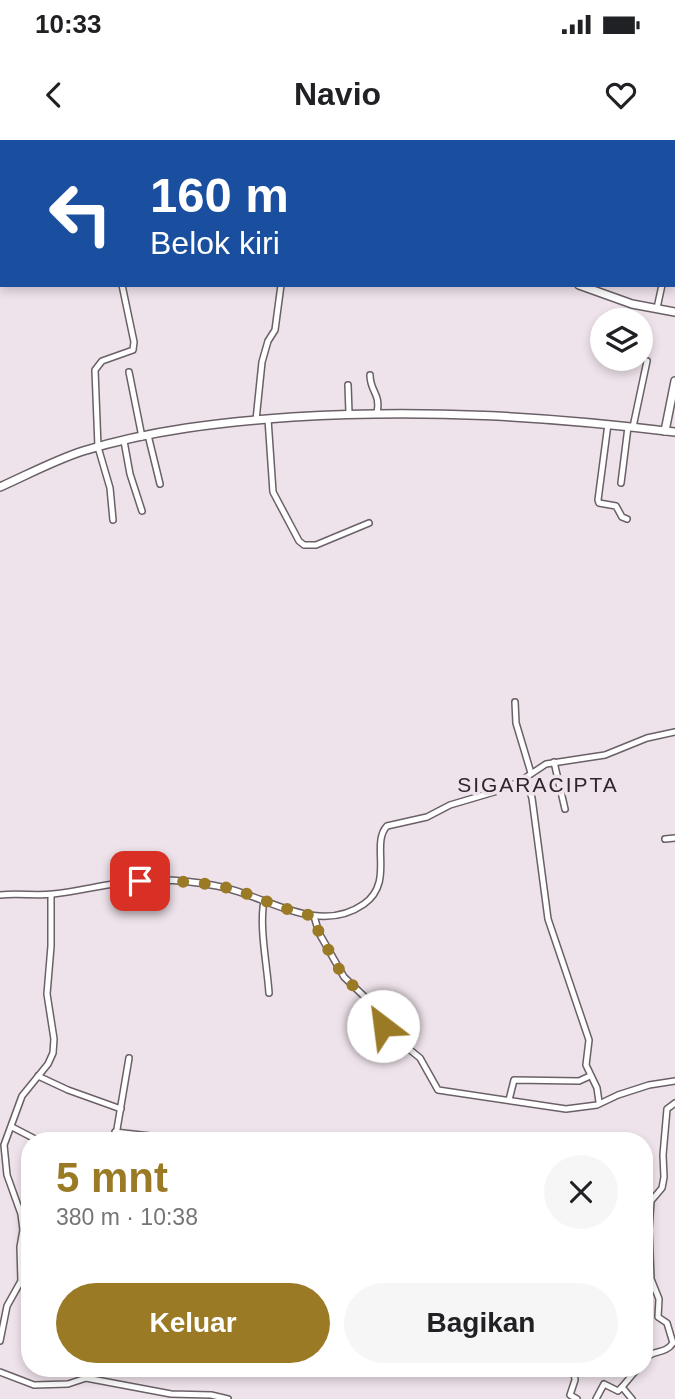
<!DOCTYPE html>
<html lang="id">
<head>
<meta charset="utf-8">
<style>
	body { margin:0; font-family:Helvetica,sans-serif; background:#f6f6f6; color:#202124; height:100vh; display:flex; flex-direction:column; font-size:26px; white-space:nowrap }
	* { box-sizing:border-box; margin:0 }
	p { font-size:23px; color:#757577 }
	.icon { flex:none; width:38px; height:38px; fill:none; stroke:currentColor; stroke-width:2; stroke-linecap:round; stroke-linejoin:round }
	.map { position:relative; flex:1; overflow:hidden }
	.panel { position:absolute; left:21px; top:992px; width:632px; height:245px; display:flex; flex-direction:column; background:#fff; border-radius:28px; box-shadow:0 4px 10px #0003 }
	.panel>* { flex:none }
	.hud { position:absolute; left:0px; top:0px; width:676px; height:147px; box-shadow:0 4px 10px #0003; background:#1a4fa0; color:#fff; overflow:hidden }
	.fabs { position:absolute; left:590px; top:168px; display:grid; gap:14px }
	.fabs a { display:grid; place-items:center; width:63px; height:63px; border-radius:50%; background:#fff; box-shadow:0 4px 10px #0003; font-size:35px }
	.pin { position:absolute; display:grid; place-items:center; width:60px; height:60px; color:#fff; margin:-30px; border-radius:14px; box-shadow:0 4px 10px #0006 }
	.me { position:absolute; width:77px; margin:-38px; rotate:330deg; stroke-linejoin:round; filter:drop-shadow(0 0 5px #0008) }
	.turn { display:flex; align-items:center; gap:24px; height:147px; padding:0 35px; font-size:32px }
	.turn .icon { width:91px; height:91px; stroke-width:2.5 }
	.turn b { display:block; font-size:49px; line-height:60px }
	.round { display:grid; place-items:center; flex:none; width:74px; height:74px; border-radius:37px; background:#f6f6f6 }
	.overview { display:flex; align-items:center; justify-content:space-between; height:119px; padding:0 35px }
	h1 { font-size:42px; font-weight:700; line-height:52px; color:#9a7a24 }
	.button { display:flex; gap:14px; margin-top:auto; padding:14px 35px }
	.button a { flex:1; height:80px; border-radius:42px; background:#9a7a24; color:#fff; font-size:28px; font-weight:700; line-height:80px; text-align:center }
	.button a+a { background:#f6f6f6; color:#202124 }
	.status { display:flex; justify-content:space-between; align-items:center; height:49px; padding:0 35px; background:#fff; direction:ltr }
	.status svg { height:19px; fill:currentColor }
	header { display:flex; justify-content:space-between; align-items:center; height:91px; padding:0 35px; background:#fff; font-size:32px; font-weight:700 }
	.map>svg:first-child { display:block }
	.lines { fill:none; stroke-linecap:round; stroke-linejoin:round }
	.river { stroke:#a7a2c0; stroke-width:10 }
	.street-casing { stroke:#6a6067; stroke-width:8 }
	.secondary-casing { stroke:#6a6067; stroke-width:10 }
	.street { stroke:#fff; stroke-width:5 }
	.secondary { stroke:#fff; stroke-width:7 }
	.route { stroke:#9a7a24; stroke-width:12; stroke-dasharray:0 21.6 }
	.labels { text-anchor:middle; dominant-baseline:central; stroke-width:7; stroke-linejoin:round; paint-order:stroke }
	.quarter-label { font-size:21px; letter-spacing:2px; fill:#2f262d; stroke:#efe3eb }
</style>
</head>
<body>
<div class="status"><b>10:33</b><svg viewBox="0 0 49 12"><path d="M0 12V9h3v3zM5 12V6h3v6zM10 12V3h3v9zM15 12V0h3v12zM26 1h20v11H26zM47 4h2v5h-2z"/></svg></div>
<header><svg class="icon" aria-label="back" viewBox="0 0 24 24"><path d="M15 5l-7 7 7 7"/></svg>Navio<svg class="icon" aria-label="heart" viewBox="0 0 24 24"><path d="M12 20l-8-8c-3-5 5-10 8-4 3-6 11-1 8 4z"/></svg></header>
<div class="map">
<svg width="675" height="1259" viewBox="0 0 675 1259">
	<rect width="100%" height="100%" fill="#efe3eb"/>
	<g class="lines">
		<!-- river -->
		<g class="river">
			<path d="M481 0 482 2"/>
			<path d="M667 2 675 1"/>
		</g>
		<!-- street casing -->
		<g class="street-casing">
			<g id="street">
				<path d="M112 0 113 2"/>
				<path d="M661 0V2"/>
				<path d="M168 2 170 0"/>
				<path d="M0 40H2"/>
				<path d="M674 53H675"/>
				<path d="M657 168 662 145"/>
				<path d="M129 232 142 297"/>
				<path d="M370 235C370 252 381 253 377 273"/>
				<path d="M348 245 349 273"/>
				<path d="M268 279 273 352 299 401 304 405H316L369 383"/>
				<path d="M256 280 262 222 268 201 275 190 281 145"/>
				<path d="M608 284 598 360 599 363 616 366 622 377 627 379"/>
				<path d="M633 287 647 221"/>
				<path d="M148 295 160 344"/>
				<path d="M124 301 130 334 142 371"/>
				<path d="M621 343 628 287"/>
				<path d="M113 380 110 348 98 307 95 230 102 221 133 210 134 202 122 145"/>
				<path d="M515 562 516 583 531 633"/>
				<path d="M554 622 565 669"/>
				<path d="M525 638 532 658 548 779 589 900 586 925 597 948 599 962"/>
				<path d="M665 699 675 698"/>
				<path d="M0 755C18 753 36 756 53 754 81 751 109 743 137 741 162 739 192 741 217 746 264 754 317 797 364 764 395 742 370 704 387 686L427 677 450 665 494 652 519 642 546 624 605 615 647 598 675 592"/>
				<path d="M264 761C259 787 267 824 269 853"/>
				<path d="M314 776 319 793 344 837 370 862 388 892 420 918 438 950 566 969 597 965 618 955 649 945 675 941"/>
				<path d="M38 936 68 950 121 969"/>
				<path d="M509 960 514 940 579 941 590 936"/>
				<path d="M12 987 39 1001"/>
				<path d="M115 992 159 997 162 1001"/>
				<path d="M115 1001 129 918"/>
				<path d="M174 1001 177 997"/>
				<path d="M0 1201 7 1166 21 1141 20 1107 23 1090 21 1074 7 1035 4 1005 22 956 48 924 53 913 54 899 47 854 51 806V755"/>
				<path d="M644 1220C652 1209 665 1215 673 1203L667 1183 658 1177 659 1159 651 1139 649 1090 651 1061 662 1048 664 1037 663 1015 667 969 675 963"/>
				<path d="M574 1231 575 1240 570 1255 577 1259"/>
				<path d="M0 1232 34 1245 68 1244 86 1238 171 1254 211 1255 228 1259"/>
				<path d="M596 1259 604 1244 618 1251 622 1247"/>
				<path d="M632 1259 622 1247 638 1228"/>
			</g>
		</g>
		<!-- secondary casing -->
		<g class="secondary-casing">
			<g id="secondary">
				<path d="M442 0 445 2"/>
				<path d="M579 145 632 164 675 172"/>
				<path d="M665 291 675 241"/>
				<path d="M0 347C27 335 55 320 83 311 151 290 222 282 293 277 424 269 545 276 675 292"/>
			</g>
		</g>
		<!-- street -->
		<use href="#street" class="street"/>
		<!-- secondary -->
		<use href="#secondary" class="secondary"/>
	</g>
	<g class="lines">
		<!-- route -->
		<path class="route" d="M140 741C170 741 203 741 232 749 260 757 285 771 314 776L319 793 339 829 344 837 370 862 383 886"/>
	</g>
	<g class="labels">
		<!-- quarter labels -->
		<g class="quarter-label">
			<text x="538" y="644">SIGARACIPTA</text>
		</g>
	</g>
</svg>
<div class="fabs">
<a><svg class="icon" aria-label="layers" viewBox="0 0 24 24"><path d="M12 4l9 5-9 5-9-5zM3 14l9 5 9-5"/></svg></a>
</div>
<div class="pin" style="left:140px;top:741px;background:#d93025"><svg class="icon" aria-label="arrive" viewBox="0 0 24 24"><path d="M6 21V4h12l-3 4 3 4H6"/></svg></div>
<svg class="me" style="left:383px;top:886px" viewBox="-20 -20 40 40"><circle r="19" fill="#fff"/><path d="M0-13L10 11 0 6-10 11z" fill="#9a7a24"/></svg>
<div class="hud">
<div class="turn"><svg class="icon" aria-label="left" viewBox="0 0 24 24"><path d="M17 20v-9H6M10 6l-5 5 5 5"/></svg><div><b>160 m</b>Belok kiri</div></div>
</div>
<section class="panel">
<div class="overview"><div><h1>5 mnt</h1><p>380 m · 10:38</p></div><a class="round"><svg class="icon" aria-label="close" viewBox="0 0 24 24"><path d="M6 6l12 12M18 6L6 18"/></svg></a></div>
<div class="button"><a>Keluar</a><a>Bagikan</a></div>
</section>
</div>
</body>
</html>
